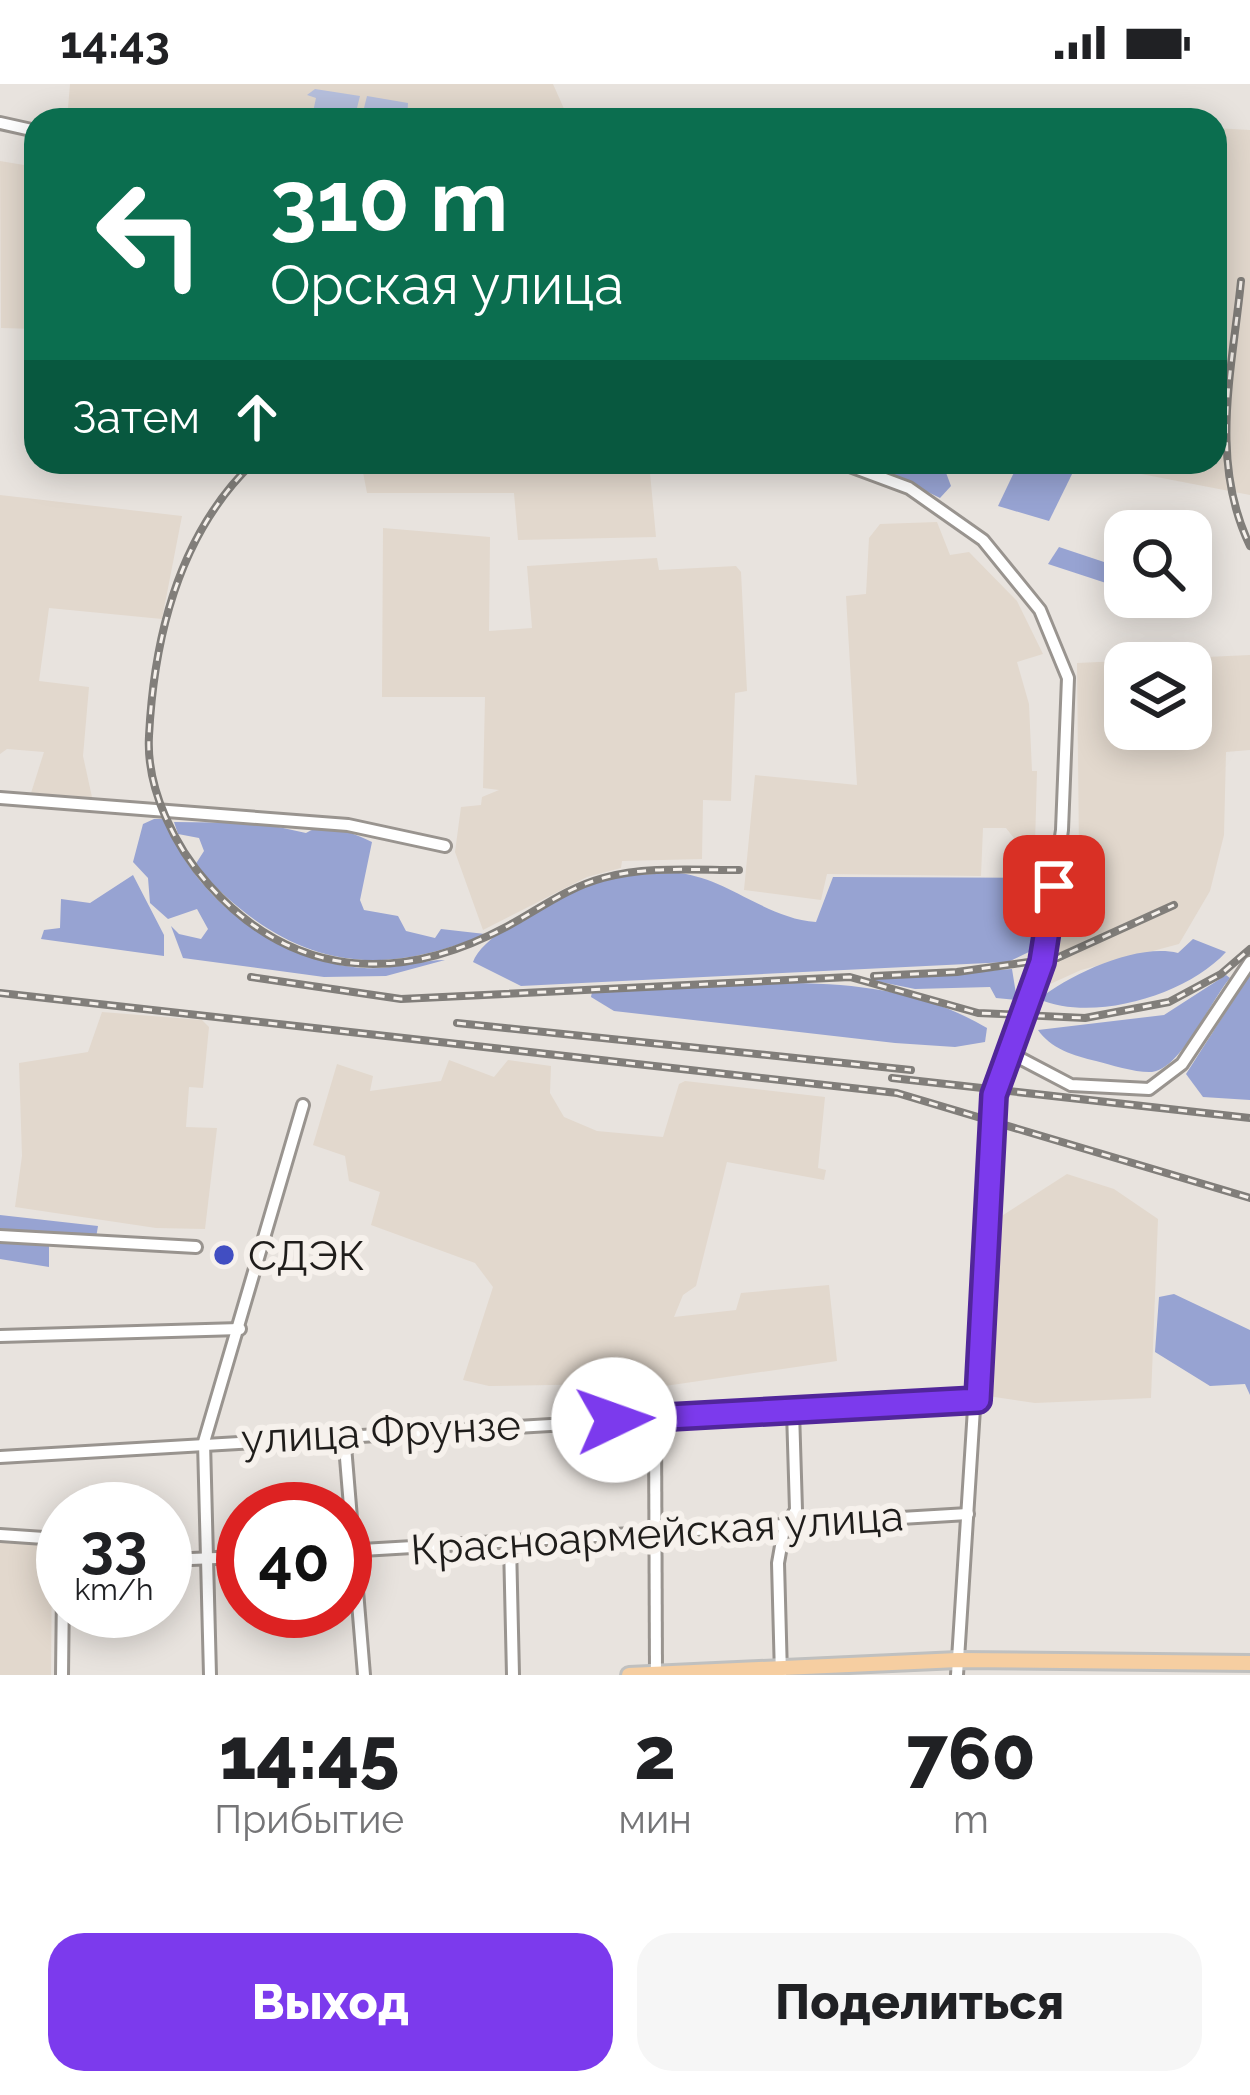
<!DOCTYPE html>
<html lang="ru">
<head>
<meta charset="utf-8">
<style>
	body { margin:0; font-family:Raleway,sans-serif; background:#f6f6f6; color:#202124; height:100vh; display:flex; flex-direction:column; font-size:45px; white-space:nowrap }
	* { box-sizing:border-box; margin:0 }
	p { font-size:39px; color:#757577 }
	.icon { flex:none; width:66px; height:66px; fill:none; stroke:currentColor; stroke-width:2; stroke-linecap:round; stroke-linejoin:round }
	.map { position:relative; height:1591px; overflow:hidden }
	.drawer { display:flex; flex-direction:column; background:#fff; flex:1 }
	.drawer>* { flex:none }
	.top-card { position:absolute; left:24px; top:24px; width:1203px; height:366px; border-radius:36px; box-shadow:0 6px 30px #0003; background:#0b6e4f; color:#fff; overflow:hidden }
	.fabs { position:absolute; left:1104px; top:426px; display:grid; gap:24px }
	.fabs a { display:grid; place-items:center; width:108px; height:108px; border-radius:24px; background:#fff; box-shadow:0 6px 30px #0003; font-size:60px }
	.speed { position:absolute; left:36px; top:1398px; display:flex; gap:24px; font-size:60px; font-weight:700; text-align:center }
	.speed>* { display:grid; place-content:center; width:156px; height:156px; border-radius:50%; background:#fff; box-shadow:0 6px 30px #0003; line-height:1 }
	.speed small { font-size:30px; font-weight:400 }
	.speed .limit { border:18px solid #d22; background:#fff; color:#111 }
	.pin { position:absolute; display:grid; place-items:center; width:102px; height:102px; color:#fff; margin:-51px; border-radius:24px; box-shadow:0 6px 18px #0006 }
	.me { position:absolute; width:132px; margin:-66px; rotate:87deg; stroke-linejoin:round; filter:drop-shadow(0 0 9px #0008) }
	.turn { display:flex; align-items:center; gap:42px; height:252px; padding:0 48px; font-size:54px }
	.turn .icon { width:156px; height:156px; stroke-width:2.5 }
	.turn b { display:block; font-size:84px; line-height:102px }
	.then { display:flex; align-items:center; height:114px; padding:0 48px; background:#0003; gap:24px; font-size:45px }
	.eta { display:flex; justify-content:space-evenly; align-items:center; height:204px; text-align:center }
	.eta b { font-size:72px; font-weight:800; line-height:84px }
	.cta { display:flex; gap:24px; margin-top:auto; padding:24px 48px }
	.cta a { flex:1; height:138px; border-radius:36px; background:#7c3aed; color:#fff; font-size:48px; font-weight:800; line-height:138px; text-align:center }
	.cta a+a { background:#f6f6f6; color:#202124 }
	.status { display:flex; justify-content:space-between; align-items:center; height:84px; padding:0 60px; background:#fff; direction:ltr }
	.status svg { height:33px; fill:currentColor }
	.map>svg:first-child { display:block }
	.built { fill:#e2d8cd; fill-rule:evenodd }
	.green { fill:#b6bfdd }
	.forest { fill:#97a3d2 }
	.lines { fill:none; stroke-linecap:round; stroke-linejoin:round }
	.minor-casing { stroke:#99948f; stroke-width:16 }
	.major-casing { stroke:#c0c0bf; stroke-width:20 }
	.minor { stroke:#fff; stroke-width:10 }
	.major { stroke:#f6cea1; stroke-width:14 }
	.rail-casing { stroke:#817e7a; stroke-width:8 }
	.rail { stroke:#f6f1ec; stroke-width:3; stroke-dasharray:9; stroke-linecap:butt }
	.route-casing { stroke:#51269a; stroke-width:30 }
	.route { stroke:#7c3aed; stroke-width:21 }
	.poi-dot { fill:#414ec2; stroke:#f6f1ec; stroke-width:4.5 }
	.labels { text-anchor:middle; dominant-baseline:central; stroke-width:12; stroke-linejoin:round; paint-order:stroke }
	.poi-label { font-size:42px; fill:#1f1d1b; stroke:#f6f1ec; text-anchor:start }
	.street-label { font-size:42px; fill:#1f1d1b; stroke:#f6f1ec }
</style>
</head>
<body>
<div class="status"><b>14:43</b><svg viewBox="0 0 49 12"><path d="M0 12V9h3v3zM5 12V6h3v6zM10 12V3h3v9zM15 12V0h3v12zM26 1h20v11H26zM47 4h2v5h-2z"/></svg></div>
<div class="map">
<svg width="1250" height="1591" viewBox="0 0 1250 1591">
	<rect width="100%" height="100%" fill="#e8e3de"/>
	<!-- built -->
	<g class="built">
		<path d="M70 0H553L569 36H67Z"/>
		<path d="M1215 44 1250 46V411L1079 378H1215Z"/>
		<path d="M0 77 36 83V245L1 244Z"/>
		<path d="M361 378H649L656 453 518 456 514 409H367Z"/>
		<path d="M0 411 182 432 162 535 49 524 39 597 89 603 83 672 92 713 31 709 44 668 7 665 0 670Z"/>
		<path d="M937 438 950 471 969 468 1017 517 1043 570 1017 578 1029 620 1032 687H1037L1035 761 1017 758 1006 744H983L981 792 827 790 821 816 744 806 755 691 857 701 846 512 866 510 869 454 880 440Z"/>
		<path d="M383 444 490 453 489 547 532 544 527 482 657 474 659 486 736 482 741 488 747 607 735 609 731 717 703 716 702 775 622 777 621 784 587 793 483 846 455 768 461 723 481 721 482 713 499 706 483 704 485 613H382Z"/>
		<path d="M1250 571V666L1226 668 1224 751 1210 807 1179 860 1081 886 1048 901 1070 776 1079 767 1077 579ZM1125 579H1191V645H1125Z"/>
		<path d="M102 928 202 936 209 943 203 1004 189 1003 186 1043 217 1044 205 1145 156 1144 15 1123 22 1072 19 979 88 968Z"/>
		<path d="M449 976 494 993 508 976 551 982 550 1009 564 1033 597 1047 663 1053 679 1000 685 997 825 1013 818 1084 826 1086 824 1096 727 1078 696 1202 683 1211 674 1233 736 1226 741 1209 829 1201 837 1277 624 1308 611 1300 489 1302 463 1296 493 1203 475 1179 371 1141 380 1108 349 1097 345 1072 313 1061 337 980 373 992 370 1007 441 997Z"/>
		<path d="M1067 1090 1114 1105 1158 1135 1151 1314 1035 1319 988 1312 997 1135Z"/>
		<path d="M44 1458 52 1464 51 1591H0V1459Z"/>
	</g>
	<!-- green -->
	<g class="green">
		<path d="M315 5 360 12 354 36 313 28 316 14 307 11Z"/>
		<path d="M367 12 408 19 407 36H361Z"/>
	</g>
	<!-- forest -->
	<g class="forest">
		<path d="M867 378H942L951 402 940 414Z"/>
		<path d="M1019 378 1075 384 1049 437 998 422Z"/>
		<path d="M1059 463 1104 478 1106 499 1048 480Z"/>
		<path d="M154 735H165C193 815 279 879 364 884 391 886 422 876 445 876L386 892 324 893 183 874 171 842 179 850 201 855 208 845 197 825 168 835 150 819 148 794 133 778 143 740Z"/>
		<path d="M174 738 260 739 306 749C326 736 352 749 372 758L360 816 364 826 398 832 406 847 435 854 441 845 485 850C366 901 281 877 195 781L204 767 199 754 178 750Z"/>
		<path d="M679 789C729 795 765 834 816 838L833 793 1048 794 1035 865 1008 878 521 902 473 878C483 847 571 806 602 797 627 790 653 790 679 789Z"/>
		<path d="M133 791 164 851V872L41 855 44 846 60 844 61 815 90 819Z"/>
		<path d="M1193 855 1226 868C1187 911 1093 939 1039 915 1071 890 1137 859 1178 869Z"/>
		<path d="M1012 885 1017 916 996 914 990 903 915 905 866 895Z"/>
		<path d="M1250 890V1016L1203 1013 1186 990Z"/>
		<path d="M1226 891 1230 894C1211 916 1181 985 1152 988 1137 989 1111 981 1096 977 1074 972 1050 964 1038 946L1164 931Z"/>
		<path d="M795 899C863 900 928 909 987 944L985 958 955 963 895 959 614 927 591 913 592 908Z"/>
		<path d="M0 1131 98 1142 96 1154 0 1150Z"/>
		<path d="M0 1158 49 1161V1183L0 1175Z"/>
		<path d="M1174 1210 1250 1246V1311L1245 1300 1210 1302 1155 1268 1159 1213Z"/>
	</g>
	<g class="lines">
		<!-- minor casing -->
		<g class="minor-casing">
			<g id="minor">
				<path d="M0 39 36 47"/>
				<path d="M839 378 909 404 983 456 1040 526 1068 594 1062 746 1042 878 994 1011 957 1591"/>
				<path d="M0 714 348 741 445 762"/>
				<path d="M1010 969 1071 1001 1149 1005 1182 980 1250 878"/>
				<path d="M0 1152 196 1163"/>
				<path d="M0 1252 240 1245"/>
				<path d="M655 1335 656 1591"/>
				<path d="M344 1350 364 1591"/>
				<path d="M0 1373 978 1316"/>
				<path d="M0 1451 44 1454 63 1465"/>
				<path d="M510 1460 513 1591"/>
				<path d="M345 1467 968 1430"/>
				<path d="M165 1476 243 1473"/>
				<path d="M62 1591 63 1506"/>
				<path d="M210 1591 204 1358 303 1021"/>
				<path d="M781 1591 778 1479 784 1445 796 1426 793 1327"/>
			</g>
		</g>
		<!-- major casing -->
		<g class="major-casing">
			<path id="major" d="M629 1591 958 1576 1250 1579"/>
		</g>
		<!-- minor -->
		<use href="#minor" class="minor"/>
		<!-- major -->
		<use href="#major" class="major"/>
		<!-- rail casing -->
		<g class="rail-casing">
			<g id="rail">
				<path d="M1241 197C1232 288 1209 377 1250 462"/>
				<path d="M254 378C180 448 154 553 149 652 146 705 175 763 209 801 293 895 399 900 506 843 538 826 566 804 603 794 646 782 694 786 739 786"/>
				<path d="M874 892 957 888 1057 874 1174 821"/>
				<path d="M251 893 401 915 850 893 978 929 1085 934 1169 918 1221 890 1250 865"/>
				<path d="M0 909 897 1009 1250 1114"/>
				<path d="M457 939 911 986"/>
				<path d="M892 994 1250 1034"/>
			</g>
		</g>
		<!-- rail -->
		<use href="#rail" class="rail"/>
	</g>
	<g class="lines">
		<!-- route casing -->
		<g class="route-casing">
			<path id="route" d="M614 1336 978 1316 994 1011 1042 878 1054 802"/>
		</g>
		<!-- route -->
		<use href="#route" class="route"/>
	</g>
	<!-- markers -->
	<circle class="poi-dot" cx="224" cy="1171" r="12"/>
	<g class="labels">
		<!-- poi labels -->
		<g class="poi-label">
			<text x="248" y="1171">СДЭК</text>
		</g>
		<!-- street labels -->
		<g class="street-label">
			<text transform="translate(381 1348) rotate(-3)">улица Фрунзе</text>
			<text transform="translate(657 1449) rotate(-4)">Красноармейская улица</text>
		</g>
	</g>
</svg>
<div class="fabs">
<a><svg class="icon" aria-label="search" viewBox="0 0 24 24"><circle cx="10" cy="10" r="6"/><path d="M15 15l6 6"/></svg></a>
<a><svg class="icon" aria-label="layers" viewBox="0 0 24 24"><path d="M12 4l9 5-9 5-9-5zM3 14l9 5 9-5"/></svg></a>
</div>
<div class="speed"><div>33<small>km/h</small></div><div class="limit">40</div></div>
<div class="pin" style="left:1054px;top:802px;background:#d93025"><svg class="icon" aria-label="arrive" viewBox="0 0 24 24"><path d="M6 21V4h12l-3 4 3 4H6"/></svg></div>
<svg class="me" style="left:614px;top:1336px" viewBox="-20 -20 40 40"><circle r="19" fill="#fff"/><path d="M0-13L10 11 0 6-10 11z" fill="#7c3aed"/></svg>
<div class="top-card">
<div class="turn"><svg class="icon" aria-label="left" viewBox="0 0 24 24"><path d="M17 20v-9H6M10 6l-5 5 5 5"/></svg><div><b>310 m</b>Орская улица</div></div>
<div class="then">Затем<svg class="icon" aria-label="ahead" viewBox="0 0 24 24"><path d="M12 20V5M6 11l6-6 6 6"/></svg></div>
</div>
</div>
<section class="drawer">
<div class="eta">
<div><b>14:45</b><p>Прибытие</p></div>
<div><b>2</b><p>мин</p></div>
<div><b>760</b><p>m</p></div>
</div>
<div class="cta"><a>Выход</a><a>Поделиться</a></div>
</section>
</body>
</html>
